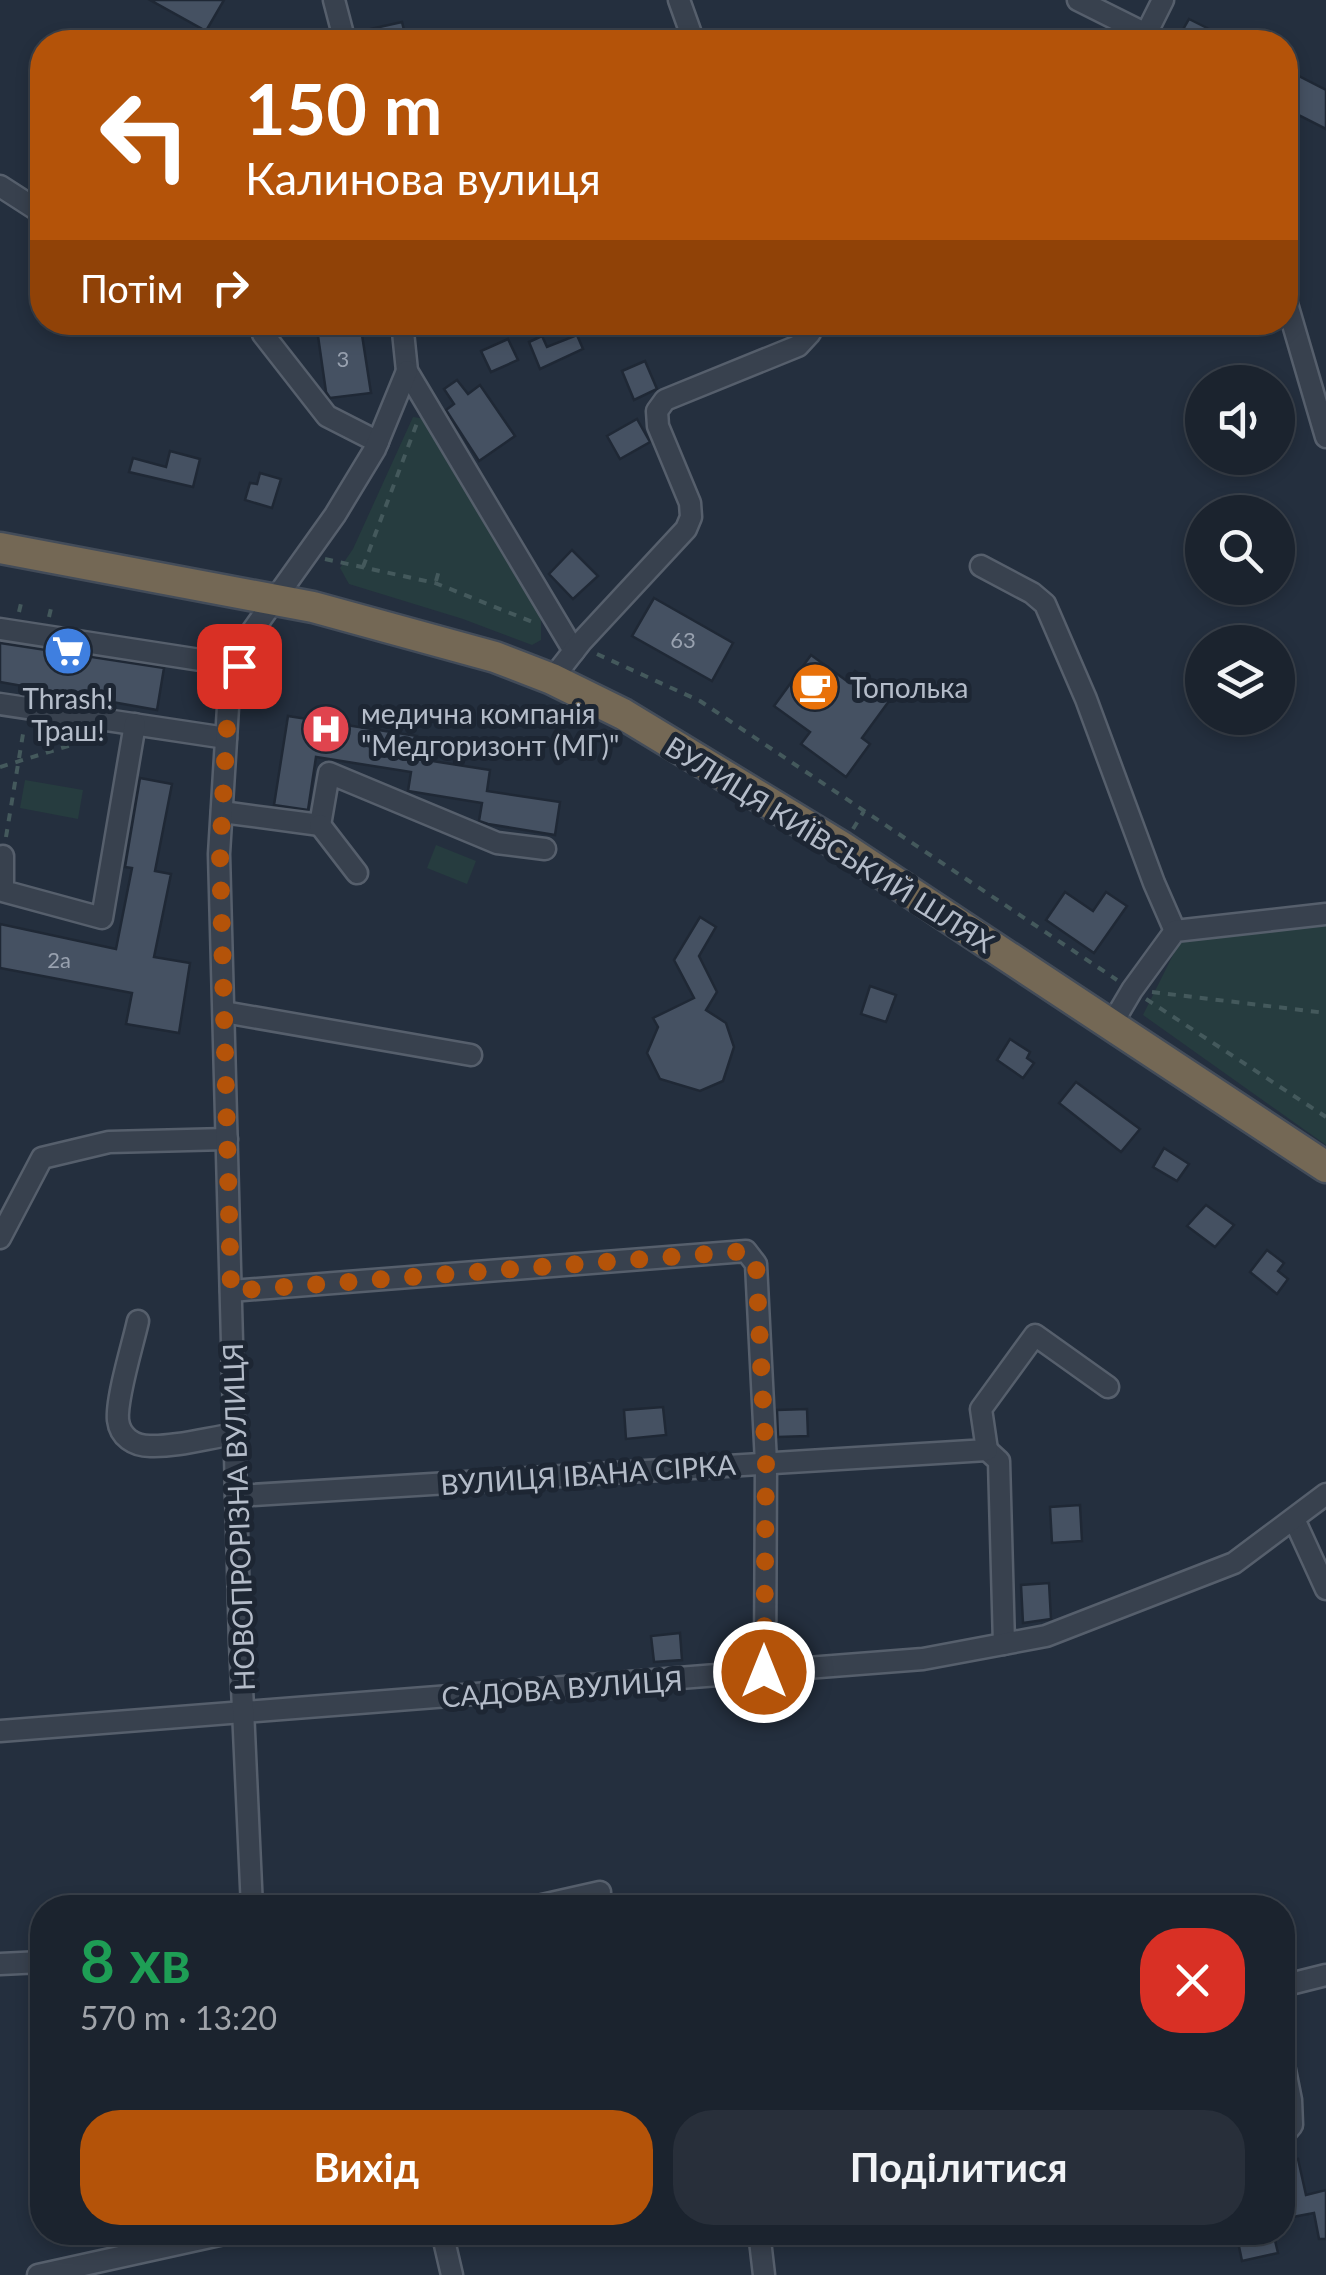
<!DOCTYPE html>
<html lang="uk">
<head>
<meta charset="utf-8">
<style>
	body { margin:0; font-family:Lato,sans-serif; background:#282f3a; color:#f1f3f6; height:100vh; display:flex; flex-direction:column; font-size:38px; white-space:nowrap }
	* { box-sizing:border-box; margin:0 }
	p { font-size:32px; color:#a0a4aa }
	.icon { flex:none; width:55px; height:55px; fill:none; stroke:currentColor; stroke-width:2; stroke-linecap:round; stroke-linejoin:round }
	.map { position:relative; flex:1; overflow:hidden }
	.details { position:absolute; left:30px; top:1895px; width:1265px; height:350px; display:flex; flex-direction:column; background:#1b232e; border-radius:40px; box-shadow:0 5px 15px #0003,0 0 0 2px #39404a }
	.details>* { flex:none }
	.banner { position:absolute; left:30px; top:30px; width:1268px; height:305px; border-radius:40px; box-shadow:0 5px 15px #0003,0 0 0 2px #39404a; background:#b45309; color:#fff; overflow:hidden }
	.controls { position:absolute; left:1185px; top:365px; display:grid; gap:20px }
	.controls a { display:grid; place-items:center; width:110px; height:110px; border-radius:50%; background:#1b232e; box-shadow:0 5px 15px #0003,0 0 0 2px #39404a; font-size:50px }
	.pin { position:absolute; display:grid; place-items:center; width:85px; height:85px; color:#fff; margin:-42px; border-radius:20px; box-shadow:0 5px 15px #0006 }
	.me { position:absolute; width:110px; margin:-55px; rotate:0deg; stroke-linejoin:round; filter:drop-shadow(0 0 8px #0008) }
	.turn { display:flex; align-items:center; gap:35px; height:210px; padding:0 50px; font-size:45px }
	.turn .icon { width:130px; height:130px; stroke-width:2.5 }
	.turn b { display:block; font-size:70px; line-height:85px }
	.then { display:flex; align-items:center; height:95px; padding:0 50px; background:#0003; gap:20px; font-size:38px }
	.round { display:grid; place-items:center; flex:none; width:105px; height:105px; border-radius:40px; background:#282f3a }
	.headline { display:flex; align-items:center; justify-content:space-between; height:170px; padding:0 50px }
	h1 { font-size:60px; font-weight:700; line-height:75px; color:#1e9e55 }
	.button { display:flex; gap:20px; margin-top:auto; padding:20px 50px }
	.button a { flex:1; height:115px; border-radius:40px; background:#b45309; color:#fff; font-size:40px; font-weight:700; line-height:115px; text-align:center }
	.button a+a { background:#282f3a; color:#f1f3f6 }
	.map>svg:first-child { display:block }
	.green { fill:#263c3f }
	.building { fill:#455162; stroke:#1f2835; stroke-width:2.5 }
	.lines { fill:none; stroke-linecap:round; stroke-linejoin:round }
	.minor-casing { stroke:#565f6c; stroke-width:25 }
	.highway-casing { stroke:#434c59; stroke-width:35 }
	.path { stroke:#44595c; stroke-width:4; stroke-dasharray:8 8; stroke-linecap:butt }
	.minor { stroke:#38414e; stroke-width:20 }
	.highway { stroke:#746855; stroke-width:30 }
	.route { stroke:#b45309; stroke-width:18; stroke-dasharray:0 32.4 }
	.labels { text-anchor:middle; dominant-baseline:central; stroke-width:10; stroke-linejoin:round; paint-order:stroke }
	.number-label { font-size:22px; fill:#98a1af }
	.poi-label { font-size:28px; fill:#b4bcc9; stroke:#1d2633; text-anchor:start }
	.street-label { font-size:28px; fill:#b4bcc9; stroke:#1d2633 }
</style>
</head>
<body>
<div class="map">
<svg width="1326" height="2275" viewBox="0 0 1326 2275">
	<rect width="100%" height="100%" fill="#242f3e"/>
	<!-- green -->
	<g class="green">
		<path d="M413 417 426 419 541 617V640L532 645 463 619 349 584 340 568 353 549Z"/>
		<path d="M25 780 83 790 78 819 20 808Z"/>
		<path d="M436 845 476 861 467 884 427 868Z"/>
		<path d="M1326 924V1145L1143 1015 1181 939Z"/>
	</g>
	<!-- building -->
	<g class="building">
		<path d="M150 0H224L206 31Z"/>
		<path d="M1189 19 1235 42H1176Z"/>
		<path d="M402 22 407 42H358L357 32Z"/>
		<path d="M1285 69 1326 90V129L1285 108Z"/>
		<path d="M316 322H360L371 393 330 398 326 392Z"/>
		<path d="M577 335 583 349 540 369 529 342 542 336 547 347Z"/>
		<path d="M508 339 518 360 491 372 481 351Z"/>
		<path d="M645 361 657 389 634 400 622 371Z"/>
		<path d="M457 380 468 394 480 385 515 436 479 461 446 410 454 404 444 389Z"/>
		<path d="M637 419 650 442 620 459 607 436Z"/>
		<path d="M170 451 200 459 193 487 129 472 133 458 166 467Z"/>
		<path d="M260 473 281 479 272 508 245 500 250 483 257 484Z"/>
		<path d="M572 550 598 576 573 599 549 574Z"/>
		<path d="M654 598 733 643 712 681 632 636Z"/>
		<path d="M0 643 164 668 157 710 0 682Z"/>
		<path d="M811 655 847 681 855 671 892 697 862 738 870 744 846 777 801 744 810 732 774 706Z"/>
		<path d="M288 716 417 736 413 758 490 770 487 791 560 802 555 835 488 824 479 821 482 803 408 791 411 772 316 757 308 810 274 805Z"/>
		<path d="M140 778 172 784 155 871 171 874 154 957 190 963 179 1033 126 1024 132 993 0 968V924L116 949 132 868 125 867Z"/>
		<path d="M1065 892 1093 911 1106 892 1127 906 1094 953 1046 920Z"/>
		<path d="M700 917 716 927 699 956 717 992 706 1010 726 1023 734 1047 723 1081 700 1091 660 1079 647 1053 658 1027 653 1018 694 998 674 960Z"/>
		<path d="M870 986 896 995 886 1022 861 1014Z"/>
		<path d="M1010 1039 1030 1052 1027 1058 1034 1063 1023 1078 997 1060Z"/>
		<path d="M1076 1082 1140 1129 1121 1152 1059 1103Z"/>
		<path d="M1164 1148 1189 1164 1177 1181 1153 1167Z"/>
		<path d="M1206 1205 1234 1225 1215 1247 1187 1226Z"/>
		<path d="M1267 1250 1284 1263 1278 1271 1288 1279 1277 1294 1250 1272Z"/>
		<path d="M663 1407 666 1435 626 1439 624 1410Z"/>
		<path d="M807 1409 808 1436 778 1437 777 1410Z"/>
		<path d="M1080 1505 1082 1541 1052 1543 1050 1507Z"/>
		<path d="M1049 1583 1051 1619 1023 1623 1021 1585Z"/>
		<path d="M680 1633 682 1660 654 1662 651 1636Z"/>
		<path d="M1298 2159 1306 2195 1326 2190V2239H1319L1314 2213 1282 2219V2162Z"/>
		<path d="M1236 2232H1273L1278 2253 1242 2261Z"/>
	</g>
	<g class="lines">
		<!-- minor casing -->
		<g class="minor-casing">
			<g id="minor">
				<path d="M334 0 345 42"/>
				<path d="M679 0 694 42"/>
				<path d="M1078 0 1146 34 1152 42"/>
				<path d="M1146 34 1163 0"/>
				<path d="M0 186 42 213"/>
				<path d="M1285 297 1326 437"/>
				<path d="M259 322 263 334 327 416 378 442"/>
				<path d="M402 322 407 371 574 651"/>
				<path d="M981 566 1032 593 1045 604 1086 699 1154 883 1175 931"/>
				<path d="M0 629 239 666"/>
				<path d="M552 679 581 642 686 529 691 517 690 503 658 426 657 411 665 400 798 346 810 333 811 322"/>
				<path d="M0 704 226 738"/>
				<path d="M222 812 320 825 329 773 497 843 545 849"/>
				<path d="M320 825 357 873"/>
				<path d="M3 856V891L102 918 135 724"/>
				<path d="M224 1012 471 1055"/>
				<path d="M1104 1022 1116 1017 1132 990 1175 931 1326 914"/>
				<path d="M0 1238 42 1158 109 1142 227 1139"/>
				<path d="M231 1291 746 1251 756 1264 766 1463 765 1672"/>
				<path d="M138 1321C133 1344 116 1398 118 1420 120 1437 134 1446 150 1446 178 1447 207 1438 235 1434"/>
				<path d="M987 1450 999 1461 1004 1644"/>
				<path d="M236 1496 987 1450 981 1409 1035 1335 1108 1387"/>
				<path d="M1294 1519 1326 1589"/>
				<path d="M0 1731 923 1659 1046 1636 1234 1563 1326 1494"/>
				<path d="M252 1908 240 1643 219 854 229 691 253 630 335 515 375 449 407 371"/>
				<path d="M529 1908 600 1892"/>
				<path d="M0 1964 42 1962"/>
				<path d="M1282 1986 1326 1975"/>
				<path d="M1282 2055 1291 2100 1292 2125 1282 2137"/>
				<path d="M442 2232 452 2275"/>
				<path d="M759 2232 764 2275"/>
				<path d="M38 2275 233 2232"/>
			</g>
		</g>
		<!-- highway casing -->
		<g class="highway-casing">
			<path id="highway" d="M0 548 313 607 495 657 552 679 623 714 842 847 1326 1167"/>
		</g>
		<!-- path -->
		<g class="path">
			<path d="M325 559 435 583 535 623"/>
			<path d="M363 567 417 423"/>
			<path d="M436 581 440 567"/>
			<path d="M19 612 22 599"/>
			<path d="M49 617 52 604"/>
			<path d="M597 654 700 701 1117 980"/>
			<path d="M0 767 91 739"/>
			<path d="M853 829 864 811"/>
			<path d="M6 837 24 728"/>
			<path d="M1152 992 1326 1013"/>
			<path d="M1146 999 1326 1117"/>
		</g>
		<!-- minor -->
		<use href="#minor" class="minor"/>
		<!-- highway -->
		<use href="#highway" class="highway"/>
	</g>
	<g class="lines">
		<!-- route -->
		<path class="route" d="M239 666 229 690 220 854 231 1291 746 1251 756 1264 766 1463 764 1672"/>
	</g>
	<!-- icons -->
	<defs>
		<g id="supermarket-disc" transform="scale(2.5)"><circle r="9.5" fill="#3f7fe0" stroke="#1d2633"/><path d="M-6-5.5h2.5l.6 2H6L4.5 2H-2.5L-4.4-4H-6ZM-1.5 3.2a1.3 1.3 0 1 0 .1 0ZM3 3.2a1.3 1.3 0 1 0 .1 0Z" fill="#fff"/></g>
		<g id="cafe-disc" transform="scale(2.5)"><circle r="9.5" fill="#e8710a" stroke="#1d2633"/><path d="M-5.5-4.5H6V0H3Q3 3.5 0 3.5H-2.5Q-5.5 3.5-5.5 0ZM3-3.2v2h1.7v-2ZM-6 4.5H4V6H-6Z" fill="#fff"/></g>
		<g id="hospital-disc" transform="scale(2.5)"><circle r="9.5" fill="#e0444e" stroke="#1d2633"/><path d="M-5-5h3v3.5h4V-5h3V5h-3V1.5h-4V5h-3Z" fill="#fff"/></g>
	</defs>
	<g fill-rule="evenodd">
		<use href="#supermarket-disc" x="68" y="651"/>
		<use href="#cafe-disc" x="815" y="687"/>
		<use href="#hospital-disc" x="326" y="729"/>
	</g>
	<g class="labels">
		<!-- number labels -->
		<g class="number-label">
			<text x="343" y="358">3</text>
			<text x="683" y="639">63</text>
			<text x="59" y="959">2а</text>
		</g>
		<!-- poi labels -->
		<g class="poi-label">
			<text x="850" y="687">Тополька</text>
			<text x="68" y="698" text-anchor="middle">Thrash!<tspan x="68" dy="32">Траш!</tspan></text>
			<text x="361" y="713">медична компанія<tspan x="361" dy="32">"Медгоризонт (МГ)"</tspan></text>
		</g>
		<!-- street labels -->
		<g class="street-label">
			<text transform="translate(830 844) rotate(32)">ВУЛИЦЯ КИЇВСЬКИЙ ШЛЯХ</text>
			<text transform="translate(588 1474) rotate(-4)">ВУЛИЦЯ ІВАНА СІРКА</text>
			<text transform="translate(238 1517) rotate(-92)">НОВОПРОРІЗНА ВУЛИЦЯ</text>
			<text transform="translate(562 1688) rotate(-4)">САДОВА ВУЛИЦЯ</text>
		</g>
	</g>
</svg>
<div class="controls">
<a><svg class="icon" aria-label="sound" viewBox="0 0 24 24"><path d="M4 9h4l5-4v14l-5-4H4zM17 9q2 3 0 6"/></svg></a>
<a><svg class="icon" aria-label="search" viewBox="0 0 24 24"><circle cx="10" cy="10" r="6"/><path d="M15 15l6 6"/></svg></a>
<a><svg class="icon" aria-label="layers" viewBox="0 0 24 24"><path d="M12 4l9 5-9 5-9-5zM3 14l9 5 9-5"/></svg></a>
</div>
<div class="pin" style="left:239px;top:666px;background:#d93025"><svg class="icon" aria-label="arrive" viewBox="0 0 24 24"><path d="M6 21V4h12l-3 4 3 4H6"/></svg></div>
<svg class="me" style="left:764px;top:1672px" viewBox="-20 -20 40 40"><circle r="17" fill="#b45309" stroke="#fff" stroke-width="3"/><path d="M0-11L8 9 0 5-8 9z" fill="#fff"/></svg>
<div class="banner">
<div class="turn"><svg class="icon" aria-label="left" viewBox="0 0 24 24"><path d="M17 20v-9H6M10 6l-5 5 5 5"/></svg><div><b>150 m</b>Калинова вулиця</div></div>
<div class="then">Потім<svg class="icon" aria-label="right" viewBox="0 0 24 24"><path d="M7 20v-9h11M14 6l5 5-5 5"/></svg></div>
</div>
<section class="details">
<div class="headline"><div><h1>8 хв</h1><p>570 m · 13:20</p></div><a class="round" style="background:#d93025;color:#fff"><svg class="icon" aria-label="close" viewBox="0 0 24 24"><path d="M6 6l12 12M18 6L6 18"/></svg></a></div>
<div class="button"><a>Вихід</a><a>Поділитися</a></div>
</section>
</div>
</body>
</html>
